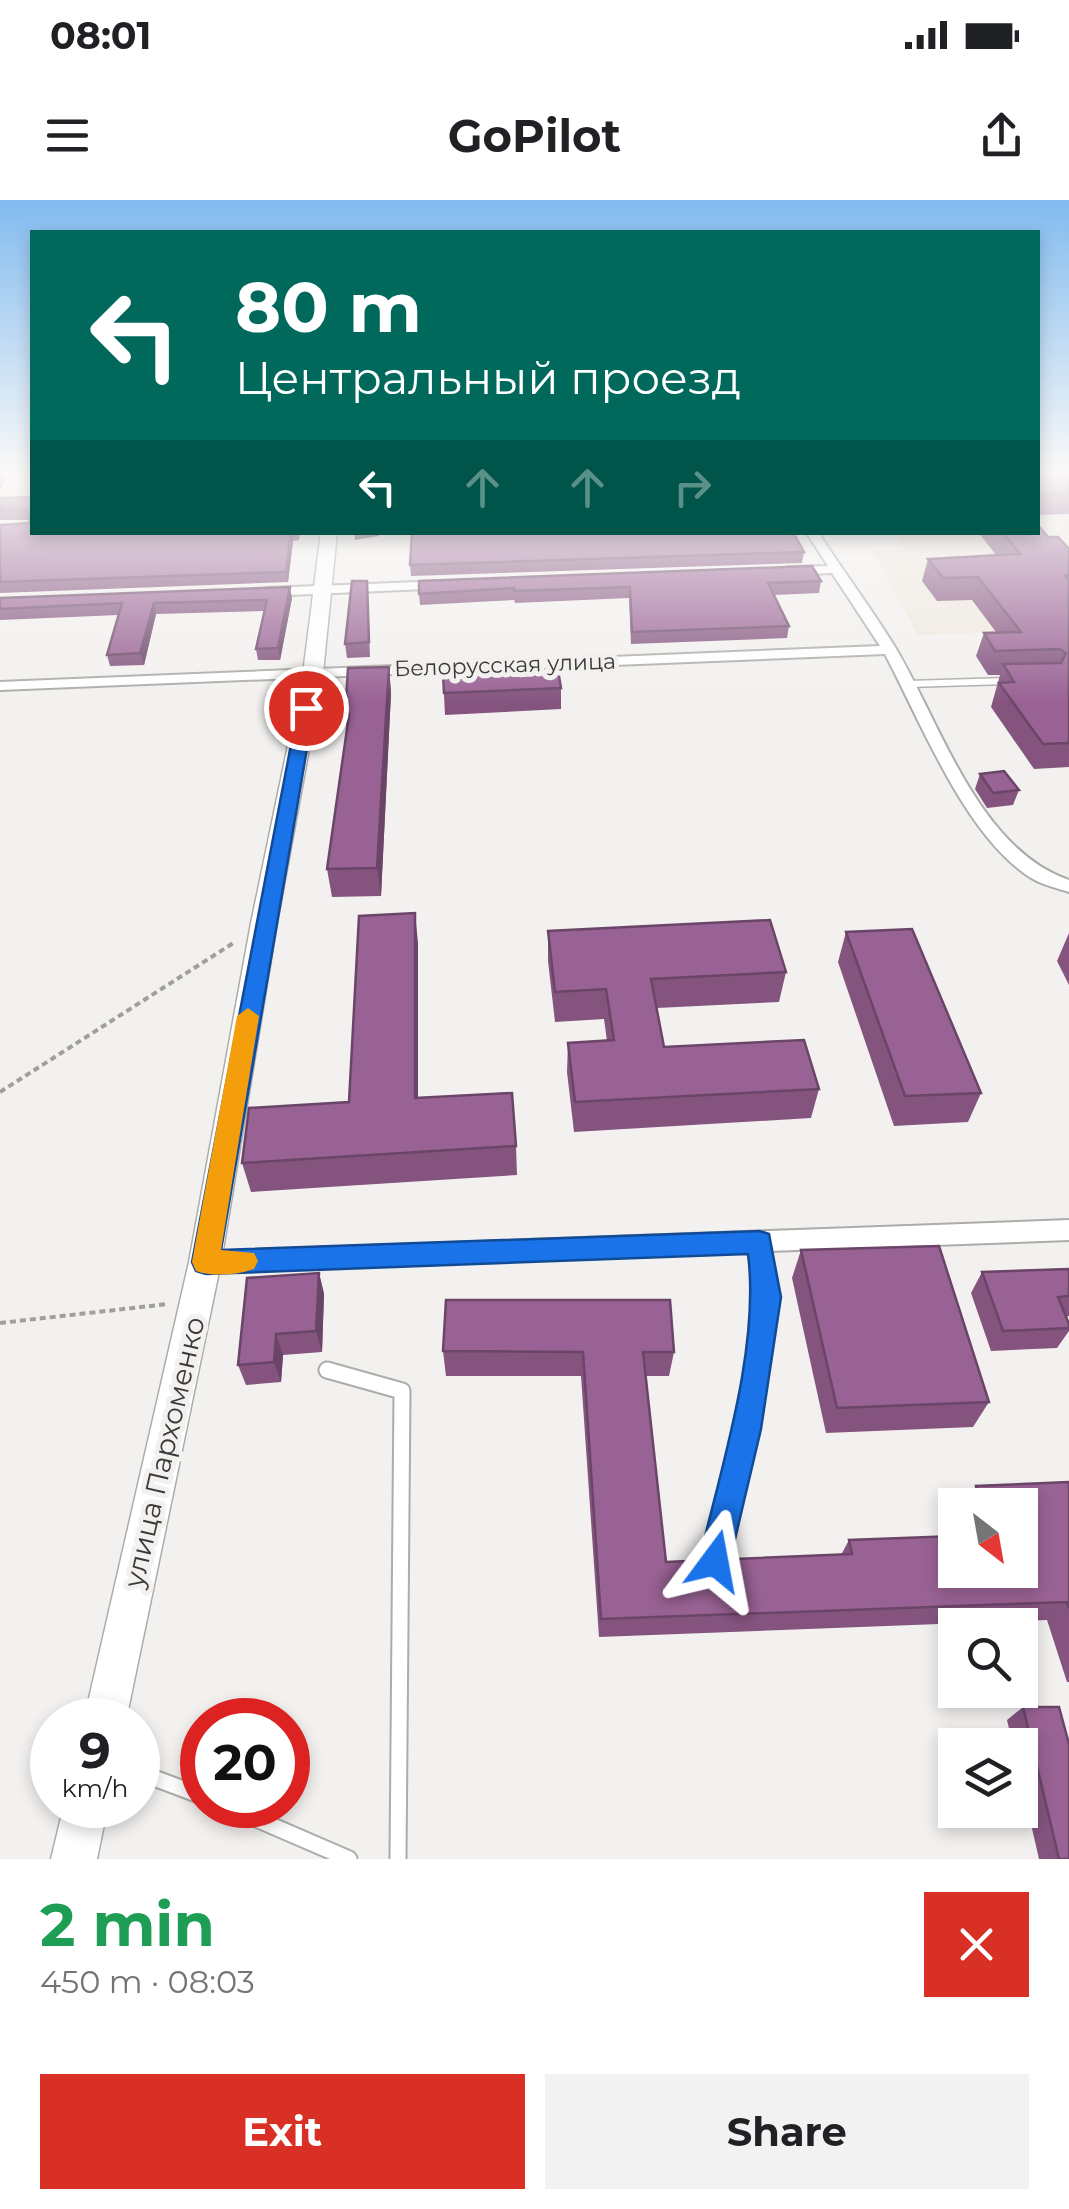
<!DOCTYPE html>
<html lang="en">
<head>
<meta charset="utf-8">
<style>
	body { margin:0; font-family:Montserrat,sans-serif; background:#f2f2f2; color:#202124; height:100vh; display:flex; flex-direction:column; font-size:38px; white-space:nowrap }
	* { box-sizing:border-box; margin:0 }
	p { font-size:32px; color:#757577 }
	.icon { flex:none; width:55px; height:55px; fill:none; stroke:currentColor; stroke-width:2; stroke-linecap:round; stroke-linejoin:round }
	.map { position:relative; height:1659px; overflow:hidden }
	.side { display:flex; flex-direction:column; background:#fff; flex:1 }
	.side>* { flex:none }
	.guide { position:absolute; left:30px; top:30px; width:1010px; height:305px; border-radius:0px; box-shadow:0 5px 15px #0003; background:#00695c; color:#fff; overflow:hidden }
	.needle { width:65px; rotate:149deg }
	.tools { position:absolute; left:938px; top:1288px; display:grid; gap:20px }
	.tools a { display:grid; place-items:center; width:100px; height:100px; border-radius:0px; background:#fff; box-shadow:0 5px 15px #0003; font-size:50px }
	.speed { position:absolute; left:30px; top:1498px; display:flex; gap:20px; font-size:50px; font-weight:700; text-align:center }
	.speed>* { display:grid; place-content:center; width:130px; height:130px; border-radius:50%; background:#fff; box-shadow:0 5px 15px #0003; line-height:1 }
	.speed small { font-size:25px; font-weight:400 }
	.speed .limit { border:15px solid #d22; background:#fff; color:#111 }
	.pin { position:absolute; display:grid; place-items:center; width:85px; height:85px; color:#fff; margin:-42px; border:5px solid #fff; border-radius:50%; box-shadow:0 2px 10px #0007 }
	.me { position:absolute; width:110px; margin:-55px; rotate:13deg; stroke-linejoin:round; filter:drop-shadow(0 0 8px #0008) }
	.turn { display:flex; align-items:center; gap:35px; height:210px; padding:0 40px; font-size:45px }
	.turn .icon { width:130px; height:130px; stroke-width:2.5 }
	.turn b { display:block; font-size:70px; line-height:85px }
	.lanes { display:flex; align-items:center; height:95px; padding:0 40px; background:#0003; justify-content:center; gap:50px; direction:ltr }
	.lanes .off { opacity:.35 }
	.round { display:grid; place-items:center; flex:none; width:105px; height:105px; border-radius:0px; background:#f2f2f2 }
	.summary { display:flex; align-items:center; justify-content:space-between; height:170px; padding:0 40px }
	h1 { font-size:60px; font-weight:700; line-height:75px; color:#1e9e55 }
	.button { display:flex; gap:20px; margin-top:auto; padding:20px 40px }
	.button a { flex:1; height:115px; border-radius:0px; background:#d93025; color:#fff; font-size:40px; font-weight:700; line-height:115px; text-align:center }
	.button a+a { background:#f2f2f2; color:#202124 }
	.status { display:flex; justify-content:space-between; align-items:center; height:70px; padding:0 50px; background:#fff; direction:ltr }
	.status svg { height:28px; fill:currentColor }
	header { display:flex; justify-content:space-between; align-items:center; height:130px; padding:0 40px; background:#fff; font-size:45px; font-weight:700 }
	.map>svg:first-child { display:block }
	.built { fill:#eee7de }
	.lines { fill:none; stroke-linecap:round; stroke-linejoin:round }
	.lane-far2-casing { stroke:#adaca9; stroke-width:9 }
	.lane-far1-casing { stroke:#adaca9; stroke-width:15 }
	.lane-casing { stroke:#adaca9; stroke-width:19 }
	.street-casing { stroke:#adaca9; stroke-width:4 }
	.secondary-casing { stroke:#adaca9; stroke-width:3 }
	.path { stroke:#a09f9d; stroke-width:4; stroke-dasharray:6 4; stroke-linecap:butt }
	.lane-far2 { stroke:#fff; stroke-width:6 }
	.lane-far1 { stroke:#fff; stroke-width:11 }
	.lane { stroke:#fff; stroke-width:15 }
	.street { fill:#fff; fill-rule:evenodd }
	.secondary { fill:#fff; fill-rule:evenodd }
	.wall { fill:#84547f }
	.shaded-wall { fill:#6b4568 }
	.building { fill:#996294; stroke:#6b4568; stroke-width:2.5 }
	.route { fill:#1a73e8; stroke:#114b97; stroke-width:2.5 }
	.slow { fill:#f59e0b }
	.labels { text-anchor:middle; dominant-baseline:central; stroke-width:10; stroke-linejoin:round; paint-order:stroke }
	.far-street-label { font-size:22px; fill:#3b3a39; stroke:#f3f1ef }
	.street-label { font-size:28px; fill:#3b3a39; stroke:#f3f1ef }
</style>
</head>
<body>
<div class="status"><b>08:01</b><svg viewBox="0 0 49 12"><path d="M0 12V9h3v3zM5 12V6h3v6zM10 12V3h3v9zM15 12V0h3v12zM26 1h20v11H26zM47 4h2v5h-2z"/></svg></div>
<header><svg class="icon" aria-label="menu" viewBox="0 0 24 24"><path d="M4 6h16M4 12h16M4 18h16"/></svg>GoPilot<svg class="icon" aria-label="share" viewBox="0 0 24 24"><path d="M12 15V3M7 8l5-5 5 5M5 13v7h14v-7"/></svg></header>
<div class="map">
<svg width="1069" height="1659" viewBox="0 0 1069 1659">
	<rect width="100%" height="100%" fill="#f3f1ef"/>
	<!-- built -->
	<path class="built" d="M1038 270H1069V429L918 435 872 351 904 350 894 333 1038 332Z"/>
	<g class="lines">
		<!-- lane-far2 casing -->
		<g class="lane-far2-casing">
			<path id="lane-far2" d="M908 484 1007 481"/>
		</g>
		<!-- lane-far1 casing -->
		<g class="lane-far1-casing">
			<path id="lane-far1" d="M757 1158 767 1097 760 1042"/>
		</g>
		<!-- lane casing -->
		<g class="lane-casing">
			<g id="lane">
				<path d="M327 1170 402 1191 398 1659"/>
				<path d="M715 1361 757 1156"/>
				<path d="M138 1572 202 1596"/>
				<path d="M224 1605 349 1659"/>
			</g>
		</g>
		<!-- street casing -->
		<g class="street-casing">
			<g id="street">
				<rect x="0" y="270" width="32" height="6"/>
				<path d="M806 332H818C843 371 871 408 895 447 940 522 978 649 1069 680V692C1057 688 1043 685 1033 679 966 639 921 522 885 454L0 490V482L880 446 832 373 787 375 781 371 787 367 828 366Z"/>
				<path d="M443 381 448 382V388L267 396 261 392 267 388Z"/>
				<path d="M1069 1020V1040L205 1072 197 1069 193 1062 197 1055 205 1052Z"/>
			</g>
		</g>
		<!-- secondary casing -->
		<g class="secondary-casing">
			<g id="secondary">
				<path d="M321 332H337L323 473 277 723 221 1062 126 1520H84L189 1062 251 723 303 473Z"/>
				<path d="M64 1605H108L97 1659H51Z"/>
			</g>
		</g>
		<!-- path -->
		<g class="path">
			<path d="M0 892 235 742"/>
			<path d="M0 1123 168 1104"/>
		</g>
		<!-- lane-far2 -->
		<use href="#lane-far2" class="lane-far2"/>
		<!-- lane-far1 -->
		<use href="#lane-far1" class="lane-far1"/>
		<!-- lane -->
		<use href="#lane" class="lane"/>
		<!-- street -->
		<use href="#street" class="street"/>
		<!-- secondary -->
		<use href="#secondary" class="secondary"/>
	</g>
	<!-- wall -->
	<g class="wall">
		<path d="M1038 270H1069V314L1038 315Z"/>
		<path d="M32 297V332H300L299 340 293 341 288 382 0 393V325L29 323V320H0V298Z"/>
		<path d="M978 332H1038L1069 349V567L1034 569 991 507 1000 475H988L976 456 984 433 996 432 972 400 937 401 922 381 928 359 996 355Z"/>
		<path d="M804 352 802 363 411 376 410 365Z"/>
		<path d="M812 366 821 381 819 393 774 395 789 426 787 438 631 444 629 398 515 403 514 400 420 405 419 394Z"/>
		<path d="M368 395 370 457 347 458 345 444Z"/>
		<path d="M0 398H292L280 460H258L256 449 265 411 156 414 144 465 110 466 107 455 119 415 0 420Z"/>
		<path d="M389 467 391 493 381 696 332 697 327 669 347 531 345 516Z"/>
		<path d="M443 475 561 488V509L445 515Z"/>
		<path d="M980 574 1019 590 1013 605 987 608 975 589Z"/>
		<path d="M548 731 786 772 779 802 657 808 664 847 819 889 811 918 574 932 567 872 568 843 607 841 604 819 555 822 548 761Z"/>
		<path d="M846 732 981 893 968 922 894 926 838 762Z"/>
		<path d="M1069 733V785L1057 761Z"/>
		<path d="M418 743V898L516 946 517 975 251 992 242 963 349 902Z"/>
		<path d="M801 1050 989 1202 973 1227 826 1233 792 1078Z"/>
		<path d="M1069 1069V1116L1066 1117 1069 1124V1131L1057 1148 991 1151 971 1093 982 1072Z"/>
		<path d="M319 1073 324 1094 322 1152 283 1155 281 1182 246 1185 238 1165Z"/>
		<path d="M443 1151 674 1152 669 1176H646L666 1362 841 1355 849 1340 955 1370 1020 1305H962L976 1286 1069 1282V1482H1067L1047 1420 599 1437 581 1176H446Z"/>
		<path d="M1023 1507 1069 1659H1039L1020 1576V1545H1013L1007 1520Z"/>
	</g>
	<!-- shaded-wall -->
	<g class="shaded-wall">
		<path d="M2 270 5 280 0 290V274Z"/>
		<path d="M292 332 293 341 288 382 286 372Z"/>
		<path d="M354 332H379V336L355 340Z"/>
		<path d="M290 387 292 398 280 460 278 448Z"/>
		<path d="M154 403 156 414 144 465 140 453Z"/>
		<path d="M389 467 391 493 381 696 377 668Z"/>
		<path d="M415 713 418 743V928L415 898Z"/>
		<path d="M319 1073 324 1094 322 1152 316 1131Z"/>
		<path d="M276 1134 283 1155 281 1182 274 1162Z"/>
	</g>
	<!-- building -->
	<g class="building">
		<path d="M1038 270H1069V293L1038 294Z"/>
		<path d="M32 297V332H291L286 372 0 382V325L29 323 31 310H0V298Z"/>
		<path d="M1038 325 1048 337H1058L1069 349V375L1065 376 1069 380V543L1043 544 999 483 1014 482 1003 464 1061 463 1066 453 1059 449 995 451 984 433 1021 432 978 377 943 378 928 359 1020 354 1003 332H1038Z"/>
		<path d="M412 332H793L804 352 410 365Z"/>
		<path d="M812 366 821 381 768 383 789 426 632 432 630 387 515 391 514 388 419 394V381Z"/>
		<path d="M352 381H367L369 442 345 444Z"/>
		<path d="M290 387 278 448 256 449 267 400 154 403 140 453 107 455 122 403 0 409V398Z"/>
		<path d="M389 467 377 668 327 669 349 515 345 516 348 468Z"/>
		<path d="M558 470 561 488 444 493 443 475Z"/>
		<path d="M1004 571 1019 590 993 593 980 574Z"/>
		<path d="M415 713V898L512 893 516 946 242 963 249 908 349 902 359 716Z"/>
		<path d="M770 720 786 772 651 779 664 847 804 840 819 889 575 902 568 843 614 840 606 789 555 792 548 731Z"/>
		<path d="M912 729 981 893 905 896 846 732Z"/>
		<path d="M939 1046 989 1202 837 1208 801 1050Z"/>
		<path d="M1069 1069V1096L1058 1097 1069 1124V1128L1003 1131 982 1072Z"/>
		<path d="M319 1073 316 1131 276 1134 274 1162 238 1165 247 1078Z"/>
		<path d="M446 1100H670L674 1152H643L666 1362 852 1354 849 1340 955 1336V1370H1020V1305H981L976 1286 1069 1282V1408L1067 1402 601 1419 583 1152 443 1151Z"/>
		<path d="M1023 1507H1059L1069 1544V1659H1059Z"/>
	</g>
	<!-- sky -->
	<linearGradient id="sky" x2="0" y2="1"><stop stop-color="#81bbef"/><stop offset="0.54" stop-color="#faf9f8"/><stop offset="1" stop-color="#faf9f8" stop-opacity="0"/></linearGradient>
	<rect width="1069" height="503" fill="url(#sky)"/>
	<!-- route -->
	<path class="route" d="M306 503 314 508 221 1050 760 1031 769 1034 781 1097 761 1229 727 1373 715 1377 704 1373 699 1361C721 1268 760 1148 748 1054L206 1074 196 1071 192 1062 298 508Z"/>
	<!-- slow -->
	<path class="slow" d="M248 808 259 816 221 1050 254 1053 258 1061 254 1069C237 1075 213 1077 196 1071L192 1062 237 816Z"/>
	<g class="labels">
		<!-- far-street labels -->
		<g class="far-street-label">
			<text transform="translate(505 465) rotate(-2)">Белорусская улица</text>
		</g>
		<!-- street labels -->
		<g class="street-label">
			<text transform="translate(164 1252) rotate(-77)">улица Пархоменко</text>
		</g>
	</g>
</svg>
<div class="tools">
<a><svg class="needle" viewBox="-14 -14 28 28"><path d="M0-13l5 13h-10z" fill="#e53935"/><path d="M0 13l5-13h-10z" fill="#757577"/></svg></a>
<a><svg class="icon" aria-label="search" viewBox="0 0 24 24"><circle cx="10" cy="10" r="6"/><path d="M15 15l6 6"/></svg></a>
<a><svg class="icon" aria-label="layers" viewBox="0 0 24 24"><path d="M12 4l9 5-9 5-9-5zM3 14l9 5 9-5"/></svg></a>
</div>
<div class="speed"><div>9<small>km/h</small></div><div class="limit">20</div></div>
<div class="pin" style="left:306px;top:508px;background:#d93025"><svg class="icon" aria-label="arrive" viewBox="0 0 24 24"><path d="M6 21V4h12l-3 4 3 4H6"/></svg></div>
<svg class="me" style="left:715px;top:1361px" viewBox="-20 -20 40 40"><path d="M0-17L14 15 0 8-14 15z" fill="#1a73e8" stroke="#fff" stroke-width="4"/></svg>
<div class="guide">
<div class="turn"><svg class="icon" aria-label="left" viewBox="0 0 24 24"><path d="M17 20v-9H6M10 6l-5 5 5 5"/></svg><div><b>80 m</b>Центральный проезд</div></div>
<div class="lanes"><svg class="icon" aria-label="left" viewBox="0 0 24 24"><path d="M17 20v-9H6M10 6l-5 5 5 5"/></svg><svg class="icon off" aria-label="ahead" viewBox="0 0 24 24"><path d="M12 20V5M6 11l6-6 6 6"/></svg><svg class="icon off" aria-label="ahead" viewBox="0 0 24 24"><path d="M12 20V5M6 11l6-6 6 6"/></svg><svg class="icon off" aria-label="right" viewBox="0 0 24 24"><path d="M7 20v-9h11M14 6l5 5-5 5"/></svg></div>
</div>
</div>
<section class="side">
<div class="summary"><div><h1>2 min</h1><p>450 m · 08:03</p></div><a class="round" style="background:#d93025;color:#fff"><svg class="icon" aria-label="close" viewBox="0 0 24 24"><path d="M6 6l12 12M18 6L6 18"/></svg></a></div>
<div class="button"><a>Exit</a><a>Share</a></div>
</section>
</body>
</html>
